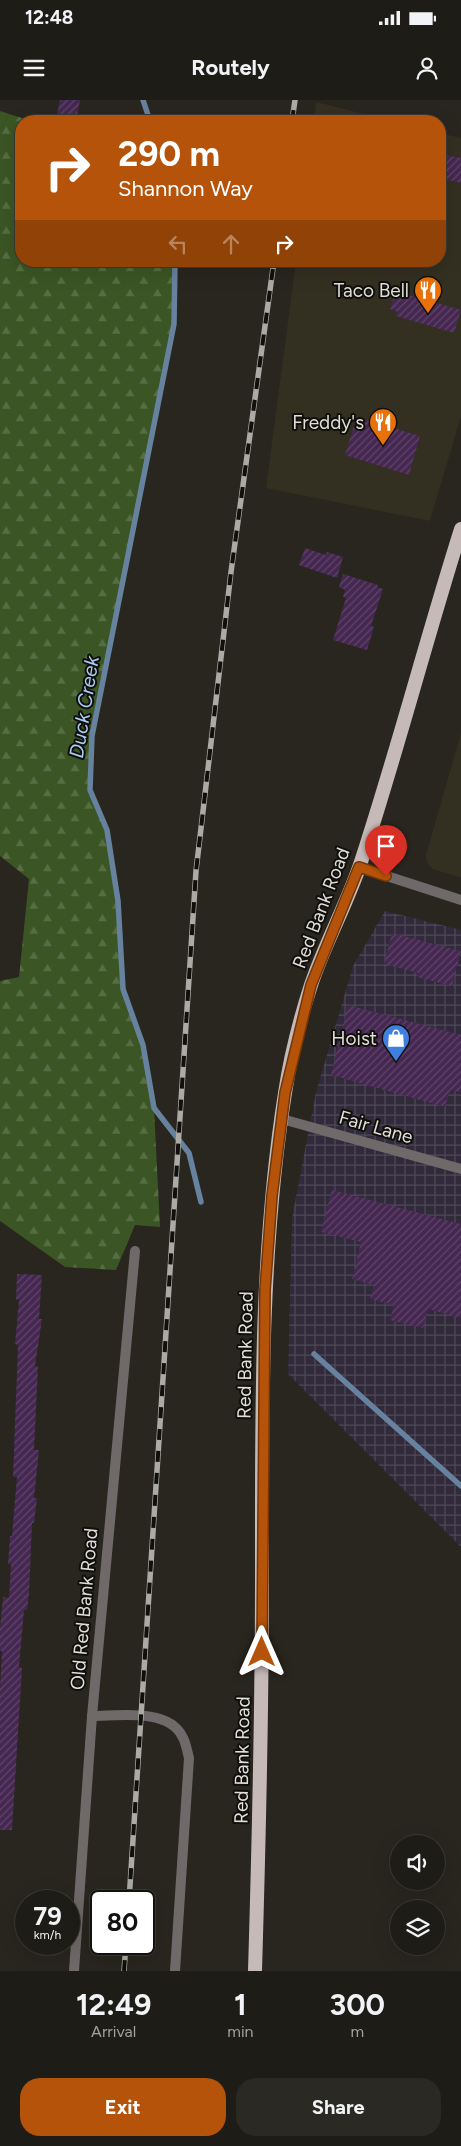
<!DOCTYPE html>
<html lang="en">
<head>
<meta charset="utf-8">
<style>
	body { margin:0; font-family:Figtree,sans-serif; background:#2b2923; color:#f1f3f6; height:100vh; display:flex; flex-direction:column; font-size:19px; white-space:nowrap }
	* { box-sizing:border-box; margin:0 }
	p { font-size:16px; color:#a1a1a1 }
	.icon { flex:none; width:28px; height:28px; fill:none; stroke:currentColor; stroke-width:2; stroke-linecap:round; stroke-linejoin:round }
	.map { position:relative; height:1871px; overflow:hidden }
	.drawer { display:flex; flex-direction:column; background:#1e1c16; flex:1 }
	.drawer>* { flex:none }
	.top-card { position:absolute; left:15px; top:15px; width:431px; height:152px; border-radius:20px; box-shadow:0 5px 20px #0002,0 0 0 1px #3c3a35; background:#b45309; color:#fff; overflow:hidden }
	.fabs { position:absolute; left:390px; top:1735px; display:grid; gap:10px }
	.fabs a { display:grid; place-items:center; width:55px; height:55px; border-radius:50%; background:#1e1c16; box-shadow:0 5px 20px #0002,0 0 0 1px #3c3a35; font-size:25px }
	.speed { position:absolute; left:15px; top:1790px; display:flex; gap:10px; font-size:25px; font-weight:700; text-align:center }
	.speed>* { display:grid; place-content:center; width:65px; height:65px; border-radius:50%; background:#1e1c16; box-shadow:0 5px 20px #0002,0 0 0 1px #3c3a35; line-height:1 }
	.speed small { font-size:12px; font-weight:400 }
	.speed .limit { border:2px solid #111; border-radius:8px; background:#fff; color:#111 }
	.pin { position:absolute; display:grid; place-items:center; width:42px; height:42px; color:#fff; margin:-51px -21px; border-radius:50% 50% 50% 0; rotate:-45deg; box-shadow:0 0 5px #0007 }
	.pin .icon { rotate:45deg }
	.me { position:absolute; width:55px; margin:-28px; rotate:0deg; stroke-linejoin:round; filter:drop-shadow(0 0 4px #0008) }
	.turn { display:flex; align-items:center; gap:18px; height:105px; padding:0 20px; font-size:22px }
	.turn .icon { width:65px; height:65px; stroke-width:2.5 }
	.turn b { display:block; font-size:35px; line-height:42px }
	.lanes { display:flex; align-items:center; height:48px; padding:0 20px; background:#0003; justify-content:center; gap:25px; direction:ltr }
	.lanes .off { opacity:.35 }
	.eta { display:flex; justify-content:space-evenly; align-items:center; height:85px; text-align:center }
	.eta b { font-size:30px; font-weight:700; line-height:35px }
	.primary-button { display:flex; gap:10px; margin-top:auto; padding:10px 20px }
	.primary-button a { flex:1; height:58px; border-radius:20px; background:#b45309; color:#fff; font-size:20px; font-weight:700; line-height:58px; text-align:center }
	.primary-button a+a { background:#2b2923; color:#f1f3f6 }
	.status { display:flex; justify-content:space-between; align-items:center; height:35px; padding:0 25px; background:#1e1c16; direction:ltr }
	.status svg { height:14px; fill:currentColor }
	header { display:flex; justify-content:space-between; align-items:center; height:65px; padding:0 20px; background:#1e1c16; font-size:22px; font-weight:700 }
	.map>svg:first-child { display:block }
	.built { fill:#332f21 }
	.industrial { fill:url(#industrial-grid) }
	.forest { fill:url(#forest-firs) }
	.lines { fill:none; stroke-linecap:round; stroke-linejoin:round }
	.stream { stroke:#67829e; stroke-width:5.5 }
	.building { fill:url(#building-hatch) }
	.minor { stroke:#6f6a69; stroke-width:10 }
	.trunk { stroke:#c6bab8; stroke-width:14 }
	.rail-casing { stroke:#abaaa4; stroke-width:5.5 }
	.rail { stroke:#100f0c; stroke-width:4; stroke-dasharray:11; stroke-linecap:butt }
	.route-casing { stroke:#753606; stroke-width:12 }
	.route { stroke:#b45309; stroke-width:9 }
	.labels { text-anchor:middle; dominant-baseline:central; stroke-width:4; stroke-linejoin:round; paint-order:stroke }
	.poi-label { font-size:19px; fill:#dfded9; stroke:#100f0c; text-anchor:end }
	.street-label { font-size:19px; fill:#dfded9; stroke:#100f0c }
	.water-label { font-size:20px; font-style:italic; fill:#a8ccf3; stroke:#100f0c }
</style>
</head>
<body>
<div class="status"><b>12:48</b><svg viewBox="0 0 49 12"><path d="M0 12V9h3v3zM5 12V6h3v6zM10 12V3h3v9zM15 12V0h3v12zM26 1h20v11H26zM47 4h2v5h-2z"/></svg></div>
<header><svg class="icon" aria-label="menu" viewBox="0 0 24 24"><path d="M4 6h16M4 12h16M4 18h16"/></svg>Routely<svg class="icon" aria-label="person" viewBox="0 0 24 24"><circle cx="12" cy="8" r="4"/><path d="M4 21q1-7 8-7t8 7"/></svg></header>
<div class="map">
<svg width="461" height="1871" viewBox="0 0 461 1871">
	<defs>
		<pattern id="industrial-grid" width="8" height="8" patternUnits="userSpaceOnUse" patternTransform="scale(1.25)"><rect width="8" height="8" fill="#302a3b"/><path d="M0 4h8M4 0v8" fill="none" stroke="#4e4857"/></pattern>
		<pattern id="forest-firs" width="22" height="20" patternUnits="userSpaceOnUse" patternTransform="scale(1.25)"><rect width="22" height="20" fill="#3b5524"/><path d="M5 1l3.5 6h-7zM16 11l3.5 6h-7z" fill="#576d43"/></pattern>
		<pattern id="building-hatch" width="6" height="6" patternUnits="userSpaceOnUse" patternTransform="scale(1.25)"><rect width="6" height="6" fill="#452751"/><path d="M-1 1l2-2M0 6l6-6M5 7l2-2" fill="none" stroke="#5f4669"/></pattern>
	</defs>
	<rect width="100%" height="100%" fill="#28261e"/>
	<!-- built -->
	<g class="built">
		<path d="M316 2 392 21H314Z"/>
		<path d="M440 33 461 38V316L430 421 266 388 296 161H440Z"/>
		<path d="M461 633V778L433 769 427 762 426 755Z"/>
	</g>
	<!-- industrial -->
	<path class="industrial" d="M385 811 461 830V1447L288 1274 292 1118 316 992 353 866Z"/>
	<!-- forest -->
	<path class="forest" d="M0 11 31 21H21V161H175L174 224 92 636 90 690 107 730 118 801 123 889 143 945 154 1008 160 1127 135 1125 116 1170 65 1167 0 1121V881L19 877 29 779 0 756Z"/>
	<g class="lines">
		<!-- stream -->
		<g class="stream">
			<path d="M143 0 150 21"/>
			<path d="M175 161 174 224 92 636 90 690 107 730 118 801 123 889 143 945 154 1008 189 1053 201 1102"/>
			<path d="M314 1254 461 1386"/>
		</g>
	</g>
	<!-- building -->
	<g class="building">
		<path d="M60 0H80L76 21 56 19Z"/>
		<path d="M440 54 461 58V83L440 78Z"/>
		<path d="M395 193 401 195 402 193 461 210 454 233 396 216 398 212 390 209Z"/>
		<path d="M357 317 420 336 409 375 345 355Z"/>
		<path d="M305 448 326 455 327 452 343 457 337 478 299 465Z"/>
		<path d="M343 474 378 485 377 487 383 489 371 526 374 527 367 550 333 540 346 498 343 497 345 490 339 487Z"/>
		<path d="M392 833 461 851 452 886 417 877 418 873 384 864Z"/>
		<path d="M348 905 461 935V992L450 990 445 1007 331 975Z"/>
		<path d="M332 1090 461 1124V1218L428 1209 423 1228 390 1220 394 1205 370 1199 374 1185 352 1179 361 1142 321 1132Z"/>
		<path d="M17 1174 42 1175 39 1219H42L35 1266 38 1267 34 1350H39L34 1398H37L34 1423H32L29 1494 27 1510H24L19 1567 22 1568 12 1730H0V1589L2 1551H0V1528L3 1497 9 1498 11 1464H8L10 1436H12L17 1377H13L18 1245 15 1244 19 1200 16 1199Z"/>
	</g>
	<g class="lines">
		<!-- minor -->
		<g class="minor">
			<path d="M359 767 461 800"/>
			<path d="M282 1019 461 1069"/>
			<path d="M92 1616C118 1616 168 1608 182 1636 186 1642 187 1651 189 1658L175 1871"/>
			<path d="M74 1871 92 1616 135 1151"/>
		</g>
		<!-- trunk -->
		<path class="trunk" d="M255 1871C259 1738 262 1605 262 1472 262 1312 260 1151 285 993 290 960 301 916 311 885 325 843 347 804 361 762 397 652 426 540 461 429"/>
		<!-- rail casing -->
		<g class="rail-casing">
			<g id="rail">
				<path d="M292 21 295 0"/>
				<path d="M129 1801 196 771 231 472 274 161"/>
				<path d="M124 1871 126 1844"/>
			</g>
		</g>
		<!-- rail -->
		<use href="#rail" class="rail"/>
	</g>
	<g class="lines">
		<!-- route casing -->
		<g class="route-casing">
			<path id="route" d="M262 1552 265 1190 272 1096 285 993 311 885 359 767 386 776"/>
		</g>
		<!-- route -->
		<use href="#route" class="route"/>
	</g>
	<!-- icons -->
	<defs>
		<g id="restaurant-pin" transform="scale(1.4375)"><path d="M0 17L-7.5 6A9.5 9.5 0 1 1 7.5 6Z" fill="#e8710a" stroke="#100f0c"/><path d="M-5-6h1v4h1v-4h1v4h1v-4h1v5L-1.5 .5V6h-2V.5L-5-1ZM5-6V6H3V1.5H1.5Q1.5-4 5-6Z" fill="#fff"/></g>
		<g id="shop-pin" transform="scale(1.4375)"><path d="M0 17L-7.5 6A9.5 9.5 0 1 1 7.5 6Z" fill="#3f7fe0" stroke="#100f0c"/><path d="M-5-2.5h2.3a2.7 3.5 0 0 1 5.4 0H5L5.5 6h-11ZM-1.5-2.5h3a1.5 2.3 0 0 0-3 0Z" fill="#fff"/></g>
	</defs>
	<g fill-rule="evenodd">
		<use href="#restaurant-pin" x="428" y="190"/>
		<use href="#restaurant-pin" x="383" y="322"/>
		<use href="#shop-pin" x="396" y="938"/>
	</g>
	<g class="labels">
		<!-- poi labels -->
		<g class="poi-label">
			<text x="409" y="190">Taco Bell</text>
			<text x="364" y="322">Freddy's</text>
			<text x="377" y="938">Hoist</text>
		</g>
		<!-- street labels -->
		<g class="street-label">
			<text transform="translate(321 808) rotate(-69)">Red Bank Road</text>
			<text transform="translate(376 1027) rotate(16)">Fair Lane</text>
			<text transform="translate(245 1255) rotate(-89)">Red Bank Road</text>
			<text transform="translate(84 1509) rotate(-85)">Old Red Bank Road</text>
			<text transform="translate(242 1660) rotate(-89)">Red Bank Road</text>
		</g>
		<!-- water labels -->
		<g class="water-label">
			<text transform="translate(84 607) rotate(-81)">Duck Creek</text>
		</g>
	</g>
</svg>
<div class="fabs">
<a><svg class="icon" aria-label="sound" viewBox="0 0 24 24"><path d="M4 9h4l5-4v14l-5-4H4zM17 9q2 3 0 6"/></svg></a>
<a><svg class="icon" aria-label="layers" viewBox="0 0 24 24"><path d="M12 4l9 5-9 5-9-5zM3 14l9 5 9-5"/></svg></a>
</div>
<div class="speed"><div>79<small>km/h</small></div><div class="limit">80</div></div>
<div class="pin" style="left:386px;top:776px;background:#d93025"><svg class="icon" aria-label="arrive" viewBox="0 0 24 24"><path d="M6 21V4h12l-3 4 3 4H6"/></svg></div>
<svg class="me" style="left:262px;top:1552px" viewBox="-20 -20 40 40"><path d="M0-17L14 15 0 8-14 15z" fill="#b45309" stroke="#fff" stroke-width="4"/></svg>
<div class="top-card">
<div class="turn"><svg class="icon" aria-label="right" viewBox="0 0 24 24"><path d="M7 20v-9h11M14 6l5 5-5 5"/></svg><div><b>290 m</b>Shannon Way</div></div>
<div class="lanes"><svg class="icon off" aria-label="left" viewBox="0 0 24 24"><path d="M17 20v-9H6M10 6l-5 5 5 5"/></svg><svg class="icon off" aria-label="ahead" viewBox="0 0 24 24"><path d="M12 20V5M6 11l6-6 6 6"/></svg><svg class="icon" aria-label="right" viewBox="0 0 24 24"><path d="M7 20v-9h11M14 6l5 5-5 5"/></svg></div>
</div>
</div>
<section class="drawer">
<div class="eta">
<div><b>12:49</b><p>Arrival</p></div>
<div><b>1</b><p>min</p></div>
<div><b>300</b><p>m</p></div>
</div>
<div class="primary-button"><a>Exit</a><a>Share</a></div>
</section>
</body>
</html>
